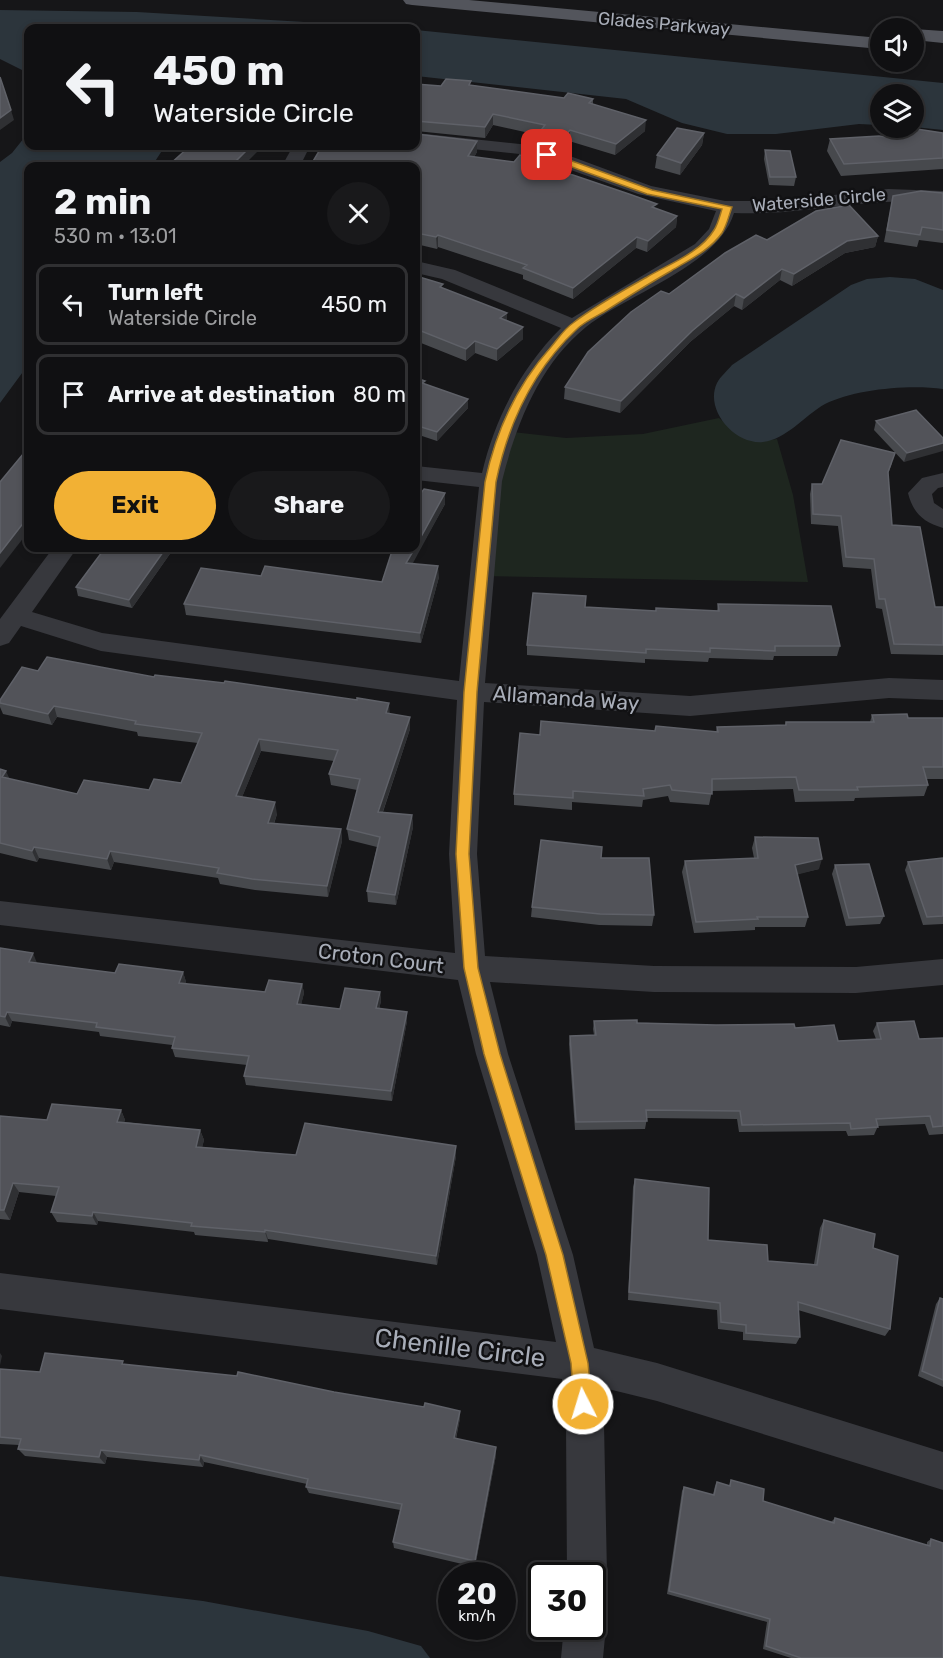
<!DOCTYPE html>
<html lang="en">
<head>
<meta charset="utf-8">
<style>
	body { margin:0; font-family:Rubik,sans-serif; background:#19191b; color:#f1f3f6; height:100vh; display:flex; flex-direction:column; font-size:22px; white-space:nowrap }
	* { box-sizing:border-box; margin:0 }
	p { font-size:20px; color:#9c9d9f }
	.icon { flex:none; width:33px; height:33px; fill:none; stroke:currentColor; stroke-width:2; stroke-linecap:round; stroke-linejoin:round }
	.map { position:relative; flex:1; overflow:hidden }
	.side { position:absolute; left:24px; top:162px; width:396px; height:390px; display:flex; flex-direction:column; background:#101012; border-radius:12px; box-shadow:0 3px 9px #0003,0 0 0 2px #303032 }
	.side>* { flex:none }
	.guide { position:absolute; left:24px; top:24px; width:396px; height:126px; border-radius:12px; box-shadow:0 3px 9px #0003,0 0 0 2px #303032; background:#101012; color:#f1f3f6; overflow:hidden }
	.buttons { position:absolute; left:870px; top:18px; display:grid; gap:12px }
	.buttons a { display:grid; place-items:center; width:54px; height:54px; border-radius:50%; background:#101012; box-shadow:0 3px 9px #0003,0 0 0 2px #303032; font-size:30px }
	.speed { position:absolute; left:438px; top:1562px; display:flex; gap:12px; font-size:30px; font-weight:700; text-align:center }
	.speed>* { display:grid; place-content:center; width:78px; height:78px; border-radius:50%; background:#101012; box-shadow:0 3px 9px #0003,0 0 0 2px #303032; line-height:1 }
	.speed small { font-size:15px; font-weight:400 }
	.speed .limit { border:3px solid #111; border-radius:9px; background:#fff; color:#111 }
	.pin { position:absolute; display:grid; place-items:center; width:51px; height:51px; color:#fff; margin:-26px; border-radius:12px; box-shadow:0 3px 9px #0006 }
	.me { position:absolute; width:66px; margin:-33px; rotate:355deg; stroke-linejoin:round; filter:drop-shadow(0 0 4px #0008) }
	.turn { display:flex; align-items:center; gap:21px; height:126px; padding:0 30px; font-size:27px }
	.turn .icon { width:78px; height:78px; stroke-width:2.5 }
	.turn b { display:block; font-size:42px; line-height:51px }
	.round { display:grid; place-items:center; flex:none; width:63px; height:63px; border-radius:32px; background:#19191b }
	.summary { display:flex; align-items:center; justify-content:space-between; height:102px; padding:0 30px }
	h1 { font-size:36px; font-weight:700; line-height:45px }
	.cta { display:flex; gap:12px; margin-top:auto; padding:12px 30px }
	.cta a { flex:1; height:69px; border-radius:36px; background:#f2b134; color:#111; font-size:24px; font-weight:700; line-height:69px; text-align:center }
	.cta a+a { background:#19191b; color:#f1f3f6 }
	ul { padding:0; list-style:none }
	li { display:flex; align-items:center; gap:18px; height:81px; margin:0 12px 9px; padding:0 18px; border:3px solid #303032; border-radius:12px }
	li div { flex:1 }
	li b { display:block; font-size:22px }
	li em { font-style:normal }
	.map>svg:first-child { display:block }
	.green { fill:#1e261f }
	.water { fill:#2c353c }
	.lines { fill:none; stroke-linecap:round; stroke-linejoin:round }
	.minor { fill:#37383d; fill-rule:evenodd }
	.primary { fill:#53555c; fill-rule:evenodd }
	.wall { fill:#47494d }
	.shaded-wall { fill:#2f3033 }
	.building { fill:#525359; stroke:#5f6168; stroke-width:1.5 }
	.route { fill:#f2b134; stroke:#9d7322; stroke-width:1.5 }
	.labels { text-anchor:middle; dominant-baseline:central; stroke-width:5; stroke-linejoin:round; paint-order:stroke }
	.far-street-label { font-size:18px; fill:#a8adb8; stroke:#111113 }
	.street-label { font-size:21px; fill:#a8adb8; stroke:#111113 }
	.near-street-label { font-size:26px; fill:#a8adb8; stroke:#111113 }
</style>
</head>
<body>
<div class="map">
<svg width="943" height="1658" viewBox="0 0 943 1658">
	<rect width="100%" height="100%" fill="#161618"/>
	<!-- green -->
	<path class="green" d="M719 418C736 434 754 443 777 439L793 495 808 582 482 576 504 431 566 438 643 434Z"/>
	<!-- water -->
	<g class="water">
		<path d="M0 10 137 12 405 28H28V73L0 59Z"/>
		<path d="M416 30 943 83V130L914 127V94H880V125L859 124 776 134H727L682 123 626 99 416 76Z"/>
		<path d="M28 133V146H165L152 166H28V365L0 403V162L12 153Z"/>
		<path d="M890 277 915 279 943 290V389C911 384 854 389 825 404 804 416 787 439 763 442 735 445 704 410 717 383 720 377 728 370 732 365L851 285 867 279Z"/>
		<path d="M0 1576 203 1601 368 1631 421 1646 430 1658H0Z"/>
	</g>
	<g class="lines">
		<!-- minor -->
		<g class="minor">
			<path d="M416 133 529 145 570 156 651 186 725 201H780L888 189 943 191V203C872 195 805 216 734 213 718 266 629 293 586 327 539 365 516 425 502 481L485 683 690 696 889 678 943 680V700L889 698 690 716 484 702 477 854 485 956 654 966 856 967 943 959V985L856 993 654 992 490 982 508 1054 573 1255 594 1348 657 1363 943 1452V1490L657 1401 600 1387 604 1424 607 1575 601 1589 592 1593V1575H567L566 1424 562 1379 0 1309V1273L556 1342 537 1255 476 1054 458 980 0 925V901L455 953 449 854 457 700 101 651 21 626 9 643 0 646V619L53 548H77L32 612 102 633 459 681 479 487 416 480V466L482 473C495 418 521 368 561 328L442 279 416 273V261L455 270 572 318 695 244 709 229 716 211 638 194 529 155 416 143Z"/>
			<path d="M293 146H310L300 166H282Z"/>
			<path d="M943 473V487L938 488 932 494 934 503 943 509V528C923 522 913 513 908 493L922 478Z"/>
			<path d="M592 1609 600 1611 606 1626 603 1658H561L564 1626H592Z"/>
		</g>
		<!-- primary -->
		<g class="primary">
			<path d="M403 0H469L880 38V49L412 5 406 4Z"/>
			<path d="M914 29 943 31V43L914 40Z"/>
		</g>
	</g>
	<!-- wall -->
	<g class="wall">
		<path d="M416 84 441 86 471 85 564 98 593 99V104L645 131 615 155 569 141 561 151 537 145 538 135 493 125 485 138 416 131Z"/>
		<path d="M902 128 943 133V169L841 176 827 151 830 139H900Z"/>
		<path d="M704 133 702 145 680 175 655 168 657 155Z"/>
		<path d="M765 150 796 177 794 186 769 185 764 159Z"/>
		<path d="M477 152 474 157 514 162 543 164V168L677 216 676 227 647 252 636 248 573 299 523 279V275L438 247 437 249 416 244V166H313L312 163Z"/>
		<path d="M943 193V243L919 240 917 247 884 242 893 196Z"/>
		<path d="M878 236 875 247 845 253 792 286 780 280 742 310 734 306 690 342 620 413 564 399 565 387 669 294 767 240Z"/>
		<path d="M416 276 443 289 507 313V321L523 327V339L497 361 475 353 466 361 416 341Z"/>
		<path d="M425 381V384L468 399V408L437 441 419 435 416 438Z"/>
		<path d="M876 421 943 438 904 462 874 430Z"/>
		<path d="M892 463 888 474 892 525 935 607H943V655L891 654 882 609 876 608 871 569 843 567 838 526 811 524 810 494 812 484H822Z"/>
		<path d="M421 493H445V504L412 563 439 577 421 643 186 615 184 604 261 576 382 582 392 551 378 548H416Z"/>
		<path d="M105 548H174L132 608 78 596 76 587Z"/>
		<path d="M718 604 840 646 837 656H774L773 660 709 658 708 662 645 659V663L527 655V645L585 607 656 611H717Z"/>
		<path d="M38 671 154 677 410 717V729L383 812 412 815 413 827 396 905 368 902 367 891 377 847 349 840 347 829 357 790 331 785 329 774 334 761 261 751 242 797 277 814 274 824 341 829 342 841 328 897 255 890 220 884 218 878 114 862 111 870 39 858 37 862 0 853V769L10 779 77 794 149 790 181 783 198 743 138 736 137 732 57 717 52 725 3 714 0 707V700Z"/>
		<path d="M872 715 908 718H943V779H927L928 785 924 796 855 798 854 801 795 802 793 789 712 791 709 805 670 802 668 796 643 800 642 807 572 802V810L514 805V794L655 731 656 726 716 732 717 727 785 725 786 722H870Z"/>
		<path d="M755 837 819 869 797 874 808 917 805 927H755V930L694 933 682 872 685 861 754 858 752 848Z"/>
		<path d="M601 858 654 915 652 926 599 925 531 917 532 907Z"/>
		<path d="M943 858V924L923 925 905 870 908 862Z"/>
		<path d="M835 865 884 916 880 924 846 926 832 874Z"/>
		<path d="M0 948 37 963 115 973 183 972 186 982 185 984 265 992 302 984 304 993 301 1004 340 1009 380 992 381 1001 379 1009 407 1012V1021L392 1101 246 1085 244 1076 247 1065 175 1057 172 1048V1045L100 1036 99 1032 12 1021 10 1027 0 1025Z"/>
		<path d="M594 1021 795 1028 838 1041 876 1039 873 1031 877 1023 919 1039 943 1038V1134L929 1135 925 1124 878 1126 874 1135 848 1136 846 1131 739 1132 737 1119 647 1118 645 1129 575 1130 569 1044 570 1036 594 1035 593 1029Z"/>
		<path d="M121 1110 125 1120 124 1122 200 1130 204 1140 202 1147 296 1155 456 1156 437 1265 268 1239V1242L195 1235 194 1232 98 1221 97 1225 57 1222 51 1212 56 1196 19 1192 10 1220 0 1219V1116L47 1120Z"/>
		<path d="M635 1179 708 1240 768 1261 814 1264 820 1228 824 1220 873 1248 890 1329 885 1336 798 1310 800 1337 796 1344 743 1340V1332L718 1329 717 1310 628 1300 633 1187Z"/>
		<path d="M940 1298 943 1299V1387L918 1376 936 1304Z"/>
		<path d="M125 1365 460 1418 456 1439 496 1447V1455L475 1567 394 1548 393 1542 400 1510 309 1493 306 1487 307 1484 204 1462 203 1467 107 1457 105 1464 25 1456 18 1449 19 1445 0 1444V1369L40 1372Z"/>
		<path d="M731 1480 763 1501 831 1522 835 1518 927 1545V1542L931 1539 943 1658H791L763 1649 767 1622 667 1594 682 1491 684 1487 713 1495 715 1486 717 1482 729 1486Z"/>
	</g>
	<!-- shaded-wall -->
	<g class="shaded-wall">
		<path d="M11 110 14 120 0 130V118Z"/>
		<path d="M493 114V125L485 138V127Z"/>
		<path d="M646 120 645 131 615 155 616 144Z"/>
		<path d="M570 130 569 141 561 151 562 140Z"/>
		<path d="M704 133 702 145 680 175 681 163Z"/>
		<path d="M477 141V152L468 167V156Z"/>
		<path d="M251 146H263L243 166 234 163Z"/>
		<path d="M677 216 676 227 647 252 648 241Z"/>
		<path d="M438 235V247L437 249 436 237Z"/>
		<path d="M878 236 875 247 845 253 792 286 794 274 847 241Z"/>
		<path d="M637 237 636 248 573 299V288Z"/>
		<path d="M782 269 780 280 742 310 744 298Z"/>
		<path d="M736 294 734 306 690 342 620 413 621 401 692 331Z"/>
		<path d="M507 313V325L500 318Z"/>
		<path d="M523 327V339L497 361V349Z"/>
		<path d="M475 341V353L466 361V349Z"/>
		<path d="M468 399V408L437 441V432Z"/>
		<path d="M418 426 419 435 416 438V429Z"/>
		<path d="M943 443V451L904 462 907 453Z"/>
		<path d="M445 493V504L407 574 406 563Z"/>
		<path d="M28 517V532L0 568V553Z"/>
		<path d="M166 548H174L132 608 129 600Z"/>
		<path d="M438 566 439 577 421 643 420 633Z"/>
		<path d="M389 703 390 715 386 713Z"/>
		<path d="M54 706 57 717 52 725 48 714Z"/>
		<path d="M410 717V729L379 823 378 812Z"/>
		<path d="M259 739 261 751 238 807 236 796Z"/>
		<path d="M6 771 11 782 2 777Z"/>
		<path d="M275 802 277 814 270 834 268 823Z"/>
		<path d="M412 815 413 827 396 905 395 895Z"/>
		<path d="M341 829 342 841 328 897 327 886Z"/>
		<path d="M34 847 39 858 37 862 32 851Z"/>
		<path d="M110 851 114 862 111 870 107 859Z"/>
		<path d="M822 859 819 869 792 876 795 865Z"/>
		<path d="M33 953 37 963 29 962Z"/>
		<path d="M183 972 186 982 182 993 179 983Z"/>
		<path d="M302 984 304 993 299 1014 297 1004Z"/>
		<path d="M380 992 381 1001 377 1018 376 1008Z"/>
		<path d="M7 1012 12 1021 10 1027 5 1017Z"/>
		<path d="M407 1012V1021L392 1101 391 1091Z"/>
		<path d="M121 1110 125 1120 122 1132 117 1122Z"/>
		<path d="M200 1130 204 1140 200 1157 196 1147Z"/>
		<path d="M456 1146V1156L437 1265 436 1256Z"/>
		<path d="M13 1183 19 1192 10 1220 4 1210Z"/>
		<path d="M93 1212 98 1221 97 1225 92 1216Z"/>
		<path d="M265 1230 268 1239V1242L265 1232Z"/>
		<path d="M0 1353 2 1356 0 1365Z"/>
		<path d="M460 1411V1418L454 1445V1438Z"/>
		<path d="M496 1447V1455L475 1567V1561Z"/>
		<path d="M101 1450 107 1457 105 1464 99 1457Z"/>
		<path d="M200 1455 204 1462 203 1467 199 1460Z"/>
	</g>
	<!-- building -->
	<g class="building">
		<path d="M0 77 11 110 0 118Z"/>
		<path d="M446 79 471 81 469 85 564 98 568 93 593 99 589 103 646 120 616 144 570 130 562 140 538 134 545 125 493 114 485 127 416 121V84L441 86Z"/>
		<path d="M677 128 704 133 681 163 657 155Z"/>
		<path d="M903 128H910L943 133V158L844 164 830 139 879 136 902 139Z"/>
		<path d="M416 134 477 141 468 156 514 162 520 155 543 164 540 168 573 175 629 194 657 204 652 207 677 216 648 241 637 237 573 288 523 268 527 265 438 235 436 237 416 233V166H317L319 163H312L322 146H416Z"/>
		<path d="M190 146H251L234 163 247 164 246 166H168Z"/>
		<path d="M765 150 790 151 796 177H770Z"/>
		<path d="M921 191 943 193V230L922 227 920 235 887 230 893 196Z"/>
		<path d="M849 205 878 236 847 241 794 274 782 269 744 298 736 294 692 331 621 401 565 387 588 352 631 312 661 291 669 294 725 253 756 235 767 240 816 211Z"/>
		<path d="M416 276 443 284 440 287 507 313 500 318 523 327 497 349 475 341 466 349 416 329Z"/>
		<path d="M416 378 425 381 422 383 468 399 437 432 418 426 416 429Z"/>
		<path d="M916 410 943 438V443L907 453 876 421Z"/>
		<path d="M28 440V447L25 446Z"/>
		<path d="M841 440 895 453 888 472 892 525 920 527 935 607H943V645L894 644 885 599H879L874 559 846 557 841 516 813 514 812 484H822Z"/>
		<path d="M28 448V517L0 553V482Z"/>
		<path d="M424 489 445 493 416 546V491L421 493Z"/>
		<path d="M105 548H166L129 600 76 587Z"/>
		<path d="M393 548H415L406 563 438 566 420 633 184 604 201 568 261 576 265 566 382 582Z"/>
		<path d="M533 593 586 596 585 607 656 611V608L719 611 718 604 831 606 840 646H775V651L710 648V652L646 649V653L527 645Z"/>
		<path d="M47 657 154 677 155 675 224 683 225 681 357 700V698L389 703 386 713 410 717 378 812 412 815 395 895 367 891 380 837 347 829 360 779 329 774 338 750 259 739 236 796 275 802 268 823 341 829 327 886 252 879 217 873 219 868 110 851 107 859 34 847 32 851 0 843V769L6 771 2 777 77 794 84 780 149 790 154 779 181 783 202 733 135 724 136 721 54 706 48 714 0 703V700L22 667 38 671Z"/>
		<path d="M907 714 908 718H943V767H923L928 785 857 787 858 790H799L796 777 712 779V794L672 790 670 785 643 789 644 796 573 791V798L514 794 520 733 540 735 541 721 655 731 656 726 718 732 717 727 786 725V722H874L872 715Z"/>
		<path d="M755 837 818 838 822 859 795 865 808 917H757L758 919 696 922 685 861 758 858Z"/>
		<path d="M541 840 602 847 601 858H649L654 915 600 914 532 907Z"/>
		<path d="M943 858V916L927 917 908 862Z"/>
		<path d="M869 864 884 916 849 918 835 865Z"/>
		<path d="M0 948 33 953 29 962 115 973 119 964 183 972 179 983 265 992 269 980 302 984 297 1004 340 1009 345 988 380 992 376 1008 407 1012 391 1091 244 1076 249 1056 172 1048 175 1037 96 1027 97 1023 7 1012 5 1017 0 1016Z"/>
		<path d="M637 1020V1023L716 1025 794 1024 795 1028 834 1025 838 1041 881 1039 877 1023 914 1021 919 1039 943 1038V1126L933 1127 930 1116 876 1119 878 1127 851 1129 850 1123 742 1125 740 1111 646 1110 647 1121 576 1122 570 1036 596 1035 594 1021Z"/>
		<path d="M52 1104 121 1110 117 1122 200 1130 196 1147 296 1155 305 1123 456 1146 436 1256 265 1230V1232L191 1226 192 1223 93 1212 92 1216 51 1212 59 1187 13 1183 4 1210H0V1116L47 1120Z"/>
		<path d="M635 1179 709 1188 708 1240 767 1245 768 1261 817 1265 824 1220 875 1234 873 1248 898 1256 890 1329 798 1302 800 1337 746 1333V1325L721 1322 720 1303 629 1292Z"/>
		<path d="M940 1298 943 1299V1380L922 1371Z"/>
		<path d="M45 1353 123 1361 122 1364 237 1376 238 1372 334 1392 424 1407 425 1403 460 1411 454 1438 496 1447 475 1561 393 1542 402 1504 306 1487 308 1479 200 1455 199 1460 101 1450 99 1457 18 1449 21 1439 0 1437V1369L40 1372Z"/>
		<path d="M731 1480 764 1489 763 1501 834 1523 835 1518 930 1546 931 1539 943 1543V1658H801L766 1646 770 1619 669 1591 684 1487 714 1495 717 1482 730 1486Z"/>
	</g>
	<!-- route -->
	<path class="route" d="M544 153H550L652 190 732 207C729 215 727 225 722 233 709 251 689 260 671 271 648 284 626 298 604 312 595 317 584 322 577 329 533 370 508 424 496 482L477 692 469 854 478 968 500 1054 563 1255 588 1363 592 1404 589 1410 583 1413 577 1410 574 1404 571 1363 546 1255 484 1054 464 968 456 854 464 692 485 482C496 430 516 386 551 347 558 339 564 329 573 323 595 306 622 291 647 277 669 264 700 253 714 230 718 224 720 215 722 209L647 194 544 157Z"/>
	<g class="labels">
		<!-- far-street labels -->
		<g class="far-street-label">
			<text transform="translate(664 24) rotate(5)">Glades Parkway</text>
			<text transform="translate(819 200) rotate(-5)">Waterside Circle</text>
		</g>
		<!-- street labels -->
		<g class="street-label">
			<text transform="translate(566 698) rotate(4)">Allamanda Way</text>
			<text transform="translate(381 958) rotate(7)">Croton Court</text>
		</g>
		<!-- near-street labels -->
		<g class="near-street-label">
			<text transform="translate(460 1348) rotate(7)">Chenille Circle</text>
		</g>
	</g>
</svg>
<div class="buttons">
<a><svg class="icon" aria-label="sound" viewBox="0 0 24 24"><path d="M4 9h4l5-4v14l-5-4H4zM17 9q2 3 0 6"/></svg></a>
<a><svg class="icon" aria-label="layers" viewBox="0 0 24 24"><path d="M12 4l9 5-9 5-9-5zM3 14l9 5 9-5"/></svg></a>
</div>
<div class="speed"><div>20<small>km/h</small></div><div class="limit">30</div></div>
<div class="pin" style="left:547px;top:155px;background:#d93025"><svg class="icon" aria-label="arrive" viewBox="0 0 24 24"><path d="M6 21V4h12l-3 4 3 4H6"/></svg></div>
<svg class="me" style="left:583px;top:1404px" viewBox="-20 -20 40 40"><circle r="17" fill="#f2b134" stroke="#fff" stroke-width="3"/><path d="M0-11L8 9 0 5-8 9z" fill="#fff"/></svg>
<div class="guide">
<div class="turn"><svg class="icon" aria-label="left" viewBox="0 0 24 24"><path d="M17 20v-9H6M10 6l-5 5 5 5"/></svg><div><b>450 m</b>Waterside Circle</div></div>
</div>
<section class="side">
<div class="summary"><div><h1>2 min</h1><p>530 m · 13:01</p></div><a class="round"><svg class="icon" aria-label="close" viewBox="0 0 24 24"><path d="M6 6l12 12M18 6L6 18"/></svg></a></div>
<ul>
<li><svg class="icon" aria-label="left" viewBox="0 0 24 24"><path d="M17 20v-9H6M10 6l-5 5 5 5"/></svg><div><b>Turn left</b><p>Waterside Circle</p></div><em>450 m</em></li>
<li><svg class="icon" aria-label="arrive" viewBox="0 0 24 24"><path d="M6 21V4h12l-3 4 3 4H6"/></svg><div><b>Arrive at destination</b></div><em>80 m</em></li>
</ul>
<div class="cta"><a>Exit</a><a>Share</a></div>
</section>
</div>
</body>
</html>
